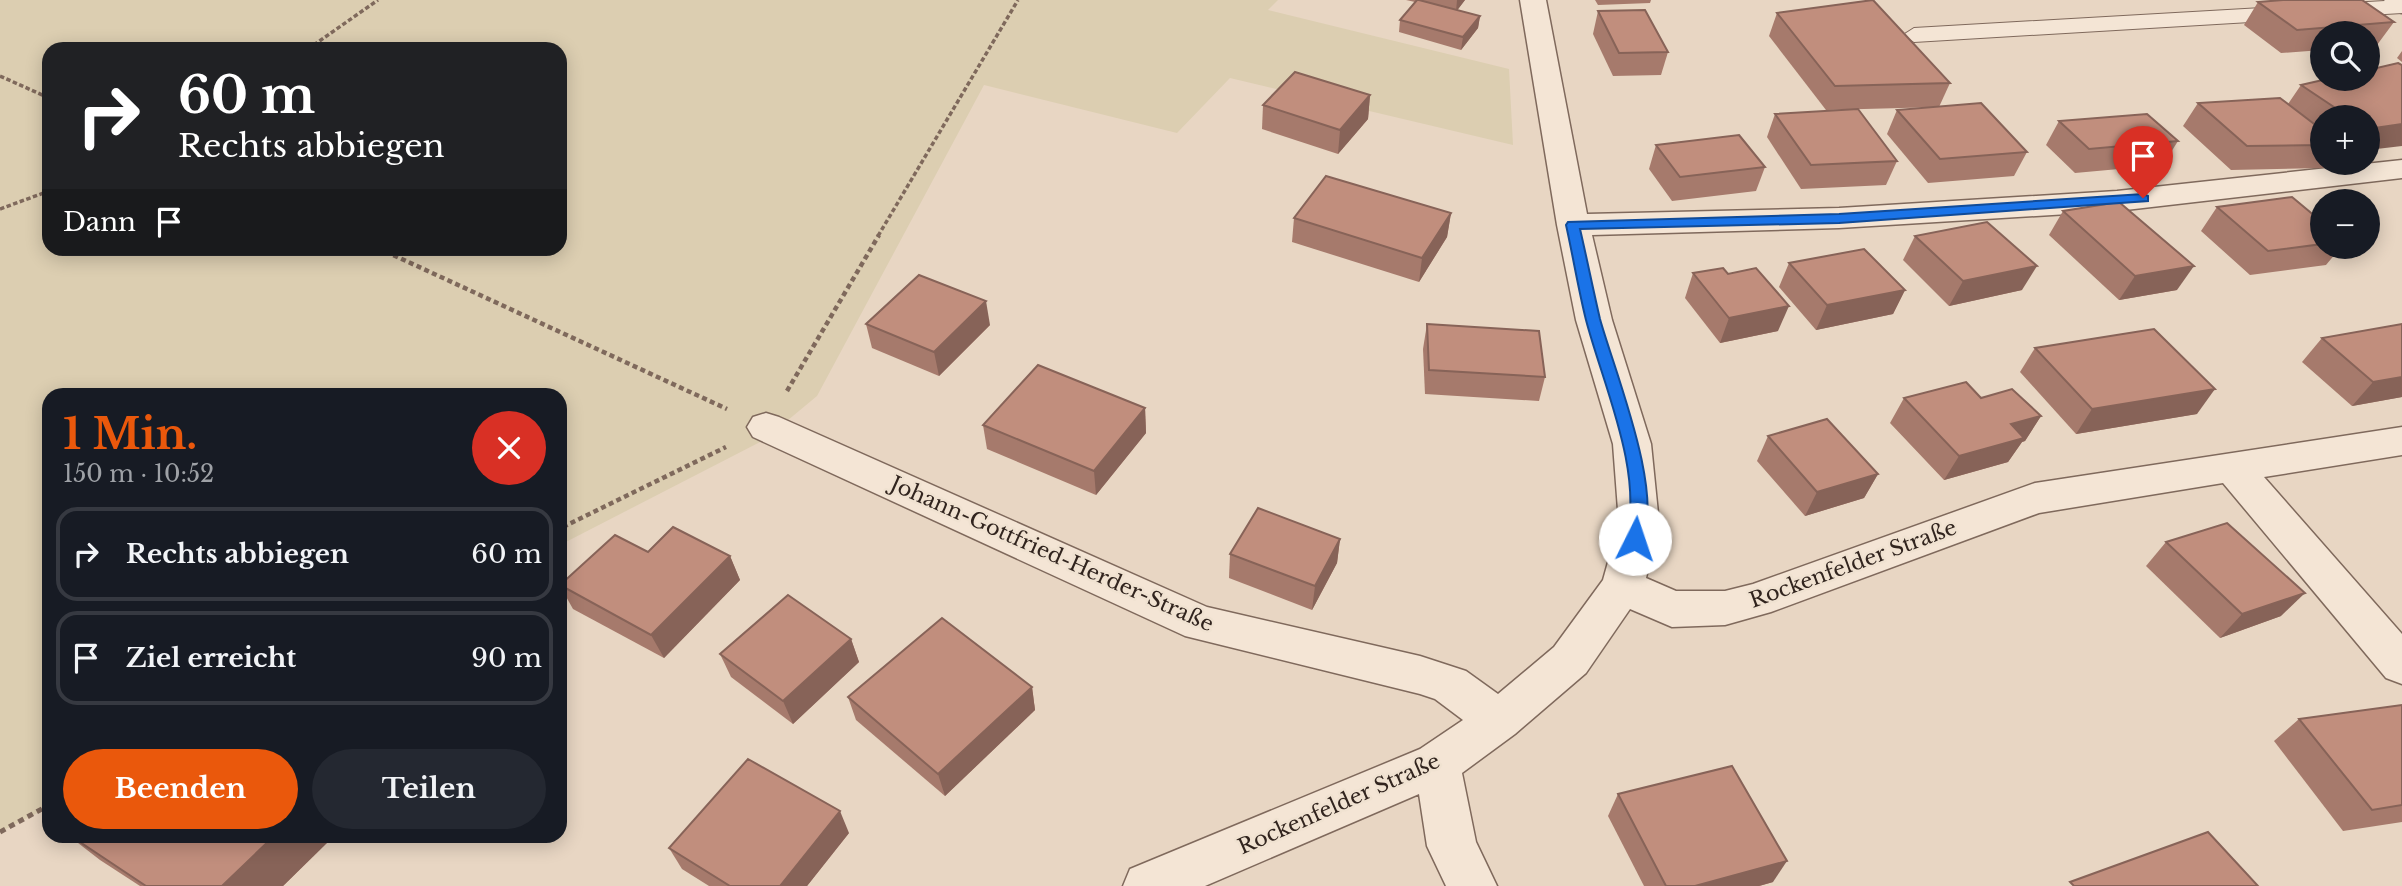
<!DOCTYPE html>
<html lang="de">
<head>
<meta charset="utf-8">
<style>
	body { margin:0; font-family:"Libre Baskerville",serif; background:#242831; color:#f1f3f6; height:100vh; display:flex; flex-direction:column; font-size:26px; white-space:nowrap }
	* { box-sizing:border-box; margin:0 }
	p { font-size:23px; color:#9ea1a6 }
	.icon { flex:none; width:38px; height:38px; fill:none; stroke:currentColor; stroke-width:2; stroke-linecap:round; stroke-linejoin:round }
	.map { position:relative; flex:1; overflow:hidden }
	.sheet { position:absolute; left:42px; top:388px; width:525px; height:455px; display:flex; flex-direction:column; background:#171b24; border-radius:21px; box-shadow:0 4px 18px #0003 }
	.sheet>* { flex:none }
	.top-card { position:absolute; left:42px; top:42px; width:525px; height:214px; border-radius:21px; box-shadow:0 4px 18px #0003; background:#202124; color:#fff; overflow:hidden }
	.fabs { position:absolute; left:2310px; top:21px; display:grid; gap:14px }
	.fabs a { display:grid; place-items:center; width:70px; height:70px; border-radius:50%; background:#171b24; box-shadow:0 4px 18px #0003; font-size:35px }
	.pin { position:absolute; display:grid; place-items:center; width:60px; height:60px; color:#fff; margin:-72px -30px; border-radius:50% 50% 50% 0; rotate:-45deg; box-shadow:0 0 7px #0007 }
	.pin .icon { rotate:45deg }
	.me { position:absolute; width:77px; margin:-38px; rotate:4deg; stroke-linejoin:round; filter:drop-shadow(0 0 5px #0008) }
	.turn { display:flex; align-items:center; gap:24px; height:147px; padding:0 21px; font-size:32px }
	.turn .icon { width:91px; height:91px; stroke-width:2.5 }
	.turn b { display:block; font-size:49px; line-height:60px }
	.then { display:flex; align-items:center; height:66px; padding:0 21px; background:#0003; gap:14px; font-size:26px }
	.round { display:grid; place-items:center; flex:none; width:74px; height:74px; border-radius:37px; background:#242831 }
	.head { display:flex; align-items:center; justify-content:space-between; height:119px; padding:0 21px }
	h1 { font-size:42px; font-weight:800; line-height:52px; color:#ea580c }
	.action { display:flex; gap:14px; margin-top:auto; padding:14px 21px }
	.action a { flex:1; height:80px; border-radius:42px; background:#ea580c; color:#fff; font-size:28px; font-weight:800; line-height:80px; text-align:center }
	.action a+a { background:#242831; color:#f1f3f6 }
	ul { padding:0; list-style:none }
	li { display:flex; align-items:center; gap:21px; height:94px; margin:0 14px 10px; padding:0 7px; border:4px solid #363941; border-radius:21px }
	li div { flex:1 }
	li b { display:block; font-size:26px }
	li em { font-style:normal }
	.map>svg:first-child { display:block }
	.farmland { fill:#dcceb1; fill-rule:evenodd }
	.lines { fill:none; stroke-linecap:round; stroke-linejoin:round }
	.service-casing { stroke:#7f695c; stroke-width:2 }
	.minor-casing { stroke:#7f695c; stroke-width:3 }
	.path-far2 { stroke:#7f695c; stroke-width:3.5; stroke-dasharray:4.5 2.5; stroke-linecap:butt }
	.path-far1 { stroke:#7f695c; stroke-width:4.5; stroke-dasharray:5 3.5; stroke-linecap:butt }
	.path { stroke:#7f695c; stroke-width:5; stroke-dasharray:6 4.5; stroke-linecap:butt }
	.service { fill:#f4e5d5; fill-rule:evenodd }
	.minor { fill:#f4e5d5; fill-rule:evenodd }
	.wall { fill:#a67a6c }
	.shaded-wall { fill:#876358 }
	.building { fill:#c18e7d; stroke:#876358; stroke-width:2 }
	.route { fill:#1a73e8; stroke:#114b97; stroke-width:2 }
	.labels { text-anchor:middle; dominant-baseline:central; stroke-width:5; stroke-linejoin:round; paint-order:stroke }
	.street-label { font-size:21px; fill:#31241e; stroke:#f0e2d1 }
</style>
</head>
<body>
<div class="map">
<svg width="2402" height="886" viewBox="0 0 2402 886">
	<rect width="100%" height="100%" fill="#e8d6c3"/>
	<!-- farmland -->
	<path class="farmland" d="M0 0H1278L1268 10 1509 69 1513 145 1230 78 1177 133 984 85 817 396 764 440 560 545V396H49V807L0 832ZM49 49H560V248H49Z"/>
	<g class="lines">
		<!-- service casing -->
		<g class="service-casing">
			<path id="service" d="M2402 0V13L1914 42 1903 35 1914 28Z"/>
		</g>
		<!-- minor casing -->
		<g class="minor-casing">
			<g id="minor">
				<path d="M1520 0H1546L1587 214 1839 208 2117 191 2402 160V178L2117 211 1839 228 1592 235 1612 320 1651 444 1659 523 1646 578 1676 591H1725L1753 584 2035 483 2402 427V455L2264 477 2402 634V684L2386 678 2223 483 2039 513 1771 612 1725 625 1672 627 1630 609 1586 673 1515 734 1462 773 1476 842 1497 886H1446L1427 846 1419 794 1205 886H1123L1130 869 1420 749 1463 720 1435 699 1420 694 1185 636 753 437 747 427 753 417 766 413 779 417 1207 607 1420 656 1466 671 1498 694 1554 647 1603 580 1619 523 1613 444 1576 320 1557 225Z"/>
				<path d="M2384 0H2402V13L2393 11Z"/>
			</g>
		</g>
		<!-- path-far2 -->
		<g class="path-far2">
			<path d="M308 49 378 0"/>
			<path d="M0 76 49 98"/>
			<path d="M0 209 49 191"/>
			<path d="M878 236 1018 0"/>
		</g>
		<!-- path-far1 -->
		<g class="path-far1">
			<path d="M378 248 727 409"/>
			<path d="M787 391 879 235"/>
			<path d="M563 527 726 447"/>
		</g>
		<!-- path -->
		<g class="path">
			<path d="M560 529 567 526"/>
			<path d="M0 832 49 805"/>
		</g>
		<!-- service -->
		<use href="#service" class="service"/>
		<!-- minor -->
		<use href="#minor" class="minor"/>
	</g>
	<!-- wall -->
	<g class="wall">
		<path d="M1406 0H1465L1457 10 1480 16 1478 28 1461 50 1399 32 1400 20 1415 2Z"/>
		<path d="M1595 0H1651L1650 3 1598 5Z"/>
		<path d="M2258 2 2394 22 2377 45 2368 46V33H2322V50L2281 53 2244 25Z"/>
		<path d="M1598 11 1668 52 1661 75 1613 76 1593 34Z"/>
		<path d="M1777 13 1950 83 1939 107 1826 110 1769 36Z"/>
		<path d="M2402 51V62L2397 58Z"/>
		<path d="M2301 85 2368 117H2322V163H2328L2324 168 2231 170 2183 126 2198 103 2288 104Z"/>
		<path d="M1370 95 1368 119 1338 154 1262 129 1263 105Z"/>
		<path d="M1897 110 2027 152 2014 176 1928 183 1887 134Z"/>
		<path d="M1775 114 1897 161 1886 185 1801 189 1767 137Z"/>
		<path d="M2059 121 2178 141 2163 165 2075 173 2046 145Z"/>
		<path d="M1656 145 1765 167 1756 191 1672 201 1649 169Z"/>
		<path d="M2217 207 2322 222V247H2341L2326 265 2250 275 2201 231Z"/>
		<path d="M2063 211 2177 290 2119 300 2049 235Z"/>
		<path d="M1451 213 1447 237 1419 282 1292 242 1294 218Z"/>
		<path d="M1915 236 2022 290 1949 306 1903 260Z"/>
		<path d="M1789 263 1905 290 1893 314 1816 330 1779 287Z"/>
		<path d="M1693 273 1778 331 1720 343 1685 298Z"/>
		<path d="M866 324 990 325 939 376 872 348Z"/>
		<path d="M1427 324 1545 377 1539 401 1425 394 1423 349Z"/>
		<path d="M2322 338 2402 397 2352 406 2302 362Z"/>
		<path d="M2035 348 2197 414 2076 434 2020 372Z"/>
		<path d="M1904 398H1981L2041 416 2025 441 2022 442 2008 462 1944 480 1890 423Z"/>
		<path d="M1145 408 1146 433 1096 495 987 449 983 425Z"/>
		<path d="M1768 436 1878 474 1864 498 1805 516 1757 461Z"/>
		<path d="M1340 539 1337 563 1312 610 1229 578 1230 554Z"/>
		<path d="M2166 542 2281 616 2220 638 2146 566Z"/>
		<path d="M648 552 730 556 740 580 664 658 573 609 560 586Z"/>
		<path d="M851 639 859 662 793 724 731 677 720 654Z"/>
		<path d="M1032 687 1035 710 945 796 856 720 848 697Z"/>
		<path d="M2402 705V822L2343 831 2274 741 2299 719Z"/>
		<path d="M1618 794 1773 882 1759 886H1644L1608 816Z"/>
		<path d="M849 833 807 886H709L682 869 669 848Z"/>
		<path d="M69 836H334L283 886H140L100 860Z"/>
	</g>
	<!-- shaded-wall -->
	<g class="shaded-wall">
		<path d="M1457 0H1465L1456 12Z"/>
		<path d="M1480 16 1478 28 1461 50 1463 37Z"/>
		<path d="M1370 95 1368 119 1338 154 1340 130Z"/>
		<path d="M2402 124V146L2368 150V129Z"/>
		<path d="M1451 213 1447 237 1419 282 1422 258Z"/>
		<path d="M2037 266 2022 290 1949 306 1963 281Z"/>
		<path d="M2194 266 2177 290 2119 300 2135 276Z"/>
		<path d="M1905 290 1893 314 1816 330 1827 305Z"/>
		<path d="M986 301 990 325 939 376 934 352Z"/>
		<path d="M1789 306 1778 331 1720 343 1729 318Z"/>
		<path d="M2402 377V397L2352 406 2373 382Z"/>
		<path d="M2215 389 2197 414 2076 434 2092 409Z"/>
		<path d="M1145 408 1146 433 1096 495 1094 471Z"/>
		<path d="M2041 416 2025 441 2022 442 2008 462 1944 480 1959 456 2011 424Z"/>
		<path d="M1878 474 1864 498 1805 516 1817 492Z"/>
		<path d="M1340 539 1337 563 1312 610 1315 586Z"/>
		<path d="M730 556 740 580 664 658 651 635Z"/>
		<path d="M2305 593 2281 616 2220 638 2242 614Z"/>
		<path d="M851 639 859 662 793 724 783 701Z"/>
		<path d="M1032 687 1035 710 945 796 938 774Z"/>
		<path d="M840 811 849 833 807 886H780Z"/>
		<path d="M274 836H334L283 886H222Z"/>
		<path d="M1787 861 1773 882 1759 886H1695Z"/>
	</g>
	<!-- building -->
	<g class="building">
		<path d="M1417 0H1419L1480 16 1463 37 1400 20Z"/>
		<path d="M1873 0 1950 83 1835 86 1777 13Z"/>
		<path d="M2283 0H2362L2394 22 2297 30 2258 2Z"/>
		<path d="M1645 10 1668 52 1619 53 1598 11Z"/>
		<path d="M2398 63 2402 65V124L2368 129V117H2349L2301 85 2327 79H2368V70Z"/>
		<path d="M1295 72 1370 95 1340 130 1263 105Z"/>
		<path d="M2280 98 2322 130V145L2247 146 2198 103Z"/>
		<path d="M1981 103 2027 152 1940 159 1897 110Z"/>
		<path d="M1858 109 1897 161 1811 165 1775 114Z"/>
		<path d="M2147 114 2178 141 2089 149 2059 121Z"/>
		<path d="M1739 135 1765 167 1680 177 1656 145Z"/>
		<path d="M1326 176 1451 213 1422 258 1294 218Z"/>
		<path d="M2292 197 2322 222V244L2268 251 2217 207Z"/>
		<path d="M2119 202 2194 266 2135 276 2063 211Z"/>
		<path d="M1987 222 2037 266 1963 281 1915 236Z"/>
		<path d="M1864 249 1905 290 1827 305 1789 263Z"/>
		<path d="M1723 268 1728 274 1756 268 1789 306 1729 318 1693 273Z"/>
		<path d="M919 275 986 301 934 352 866 324Z"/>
		<path d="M1427 324 1539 331 1545 377 1429 370Z"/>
		<path d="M2402 324V377L2373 382 2322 338Z"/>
		<path d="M2154 329 2215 389 2092 409 2035 348Z"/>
		<path d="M1038 365 1145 408 1094 471 983 425Z"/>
		<path d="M1966 382 1981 398 2012 389 2041 416 2011 424 2024 438 1959 456 1904 398Z"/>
		<path d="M1827 419 1878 474 1817 492 1768 436Z"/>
		<path d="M1258 508 1340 539 1315 586 1230 554Z"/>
		<path d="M2227 523 2305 593 2242 614 2166 542Z"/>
		<path d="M673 527 730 556 651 635 560 585 615 535 648 552Z"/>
		<path d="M788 595 851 639 783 701 720 654Z"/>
		<path d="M942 618 1032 687 938 774 848 697Z"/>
		<path d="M2402 705V805L2372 810 2299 719Z"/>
		<path d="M748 759 840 811 780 886H730L669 848Z"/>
		<path d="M1732 766 1787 861 1695 886H1666L1618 794Z"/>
		<path d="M2208 832 2258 886H2074L2070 882Z"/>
		<path d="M71 836H274L222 886H146Z"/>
	</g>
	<!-- route -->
	<path class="route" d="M2143 194 2148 196V201L1839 223 1580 229C1587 259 1593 289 1600 319 1614 370 1666 496 1641 544H1629L1626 539C1644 472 1603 385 1586 320 1578 288 1573 256 1566 225L1568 222 1839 214Z"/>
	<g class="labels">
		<!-- street labels -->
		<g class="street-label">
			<text transform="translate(1052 554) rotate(24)">Johann-Gottfried-Herder-Straße</text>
			<text transform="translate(1853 564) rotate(-20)">Rockenfelder Straße</text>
			<text transform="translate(1339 804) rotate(-24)">Rockenfelder Straße</text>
		</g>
	</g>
</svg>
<div class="fabs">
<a><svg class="icon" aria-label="search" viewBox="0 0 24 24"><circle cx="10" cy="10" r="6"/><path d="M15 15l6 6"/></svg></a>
<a>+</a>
<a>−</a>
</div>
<div class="pin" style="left:2143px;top:198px;background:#d93025"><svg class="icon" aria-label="arrive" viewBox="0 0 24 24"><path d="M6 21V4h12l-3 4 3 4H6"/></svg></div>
<svg class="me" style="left:1635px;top:539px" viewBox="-20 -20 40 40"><circle r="19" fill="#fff"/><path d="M0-13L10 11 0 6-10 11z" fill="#1a73e8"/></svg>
<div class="top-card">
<div class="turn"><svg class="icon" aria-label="right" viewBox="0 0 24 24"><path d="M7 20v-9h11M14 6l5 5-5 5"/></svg><div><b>60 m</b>Rechts abbiegen</div></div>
<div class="then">Dann<svg class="icon" aria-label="arrive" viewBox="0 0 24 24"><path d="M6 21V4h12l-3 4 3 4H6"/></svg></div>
</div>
<section class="sheet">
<div class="head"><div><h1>1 Min.</h1><p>150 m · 10:52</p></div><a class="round" style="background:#d93025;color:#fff"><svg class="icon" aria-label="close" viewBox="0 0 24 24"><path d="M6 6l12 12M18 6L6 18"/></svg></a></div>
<ul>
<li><svg class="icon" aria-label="right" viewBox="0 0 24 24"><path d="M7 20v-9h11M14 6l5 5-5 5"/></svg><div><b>Rechts abbiegen</b></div><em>60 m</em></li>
<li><svg class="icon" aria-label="arrive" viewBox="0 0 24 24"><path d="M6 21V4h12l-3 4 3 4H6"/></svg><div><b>Ziel erreicht</b></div><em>90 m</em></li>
</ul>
<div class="action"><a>Beenden</a><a>Teilen</a></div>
</section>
</div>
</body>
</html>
